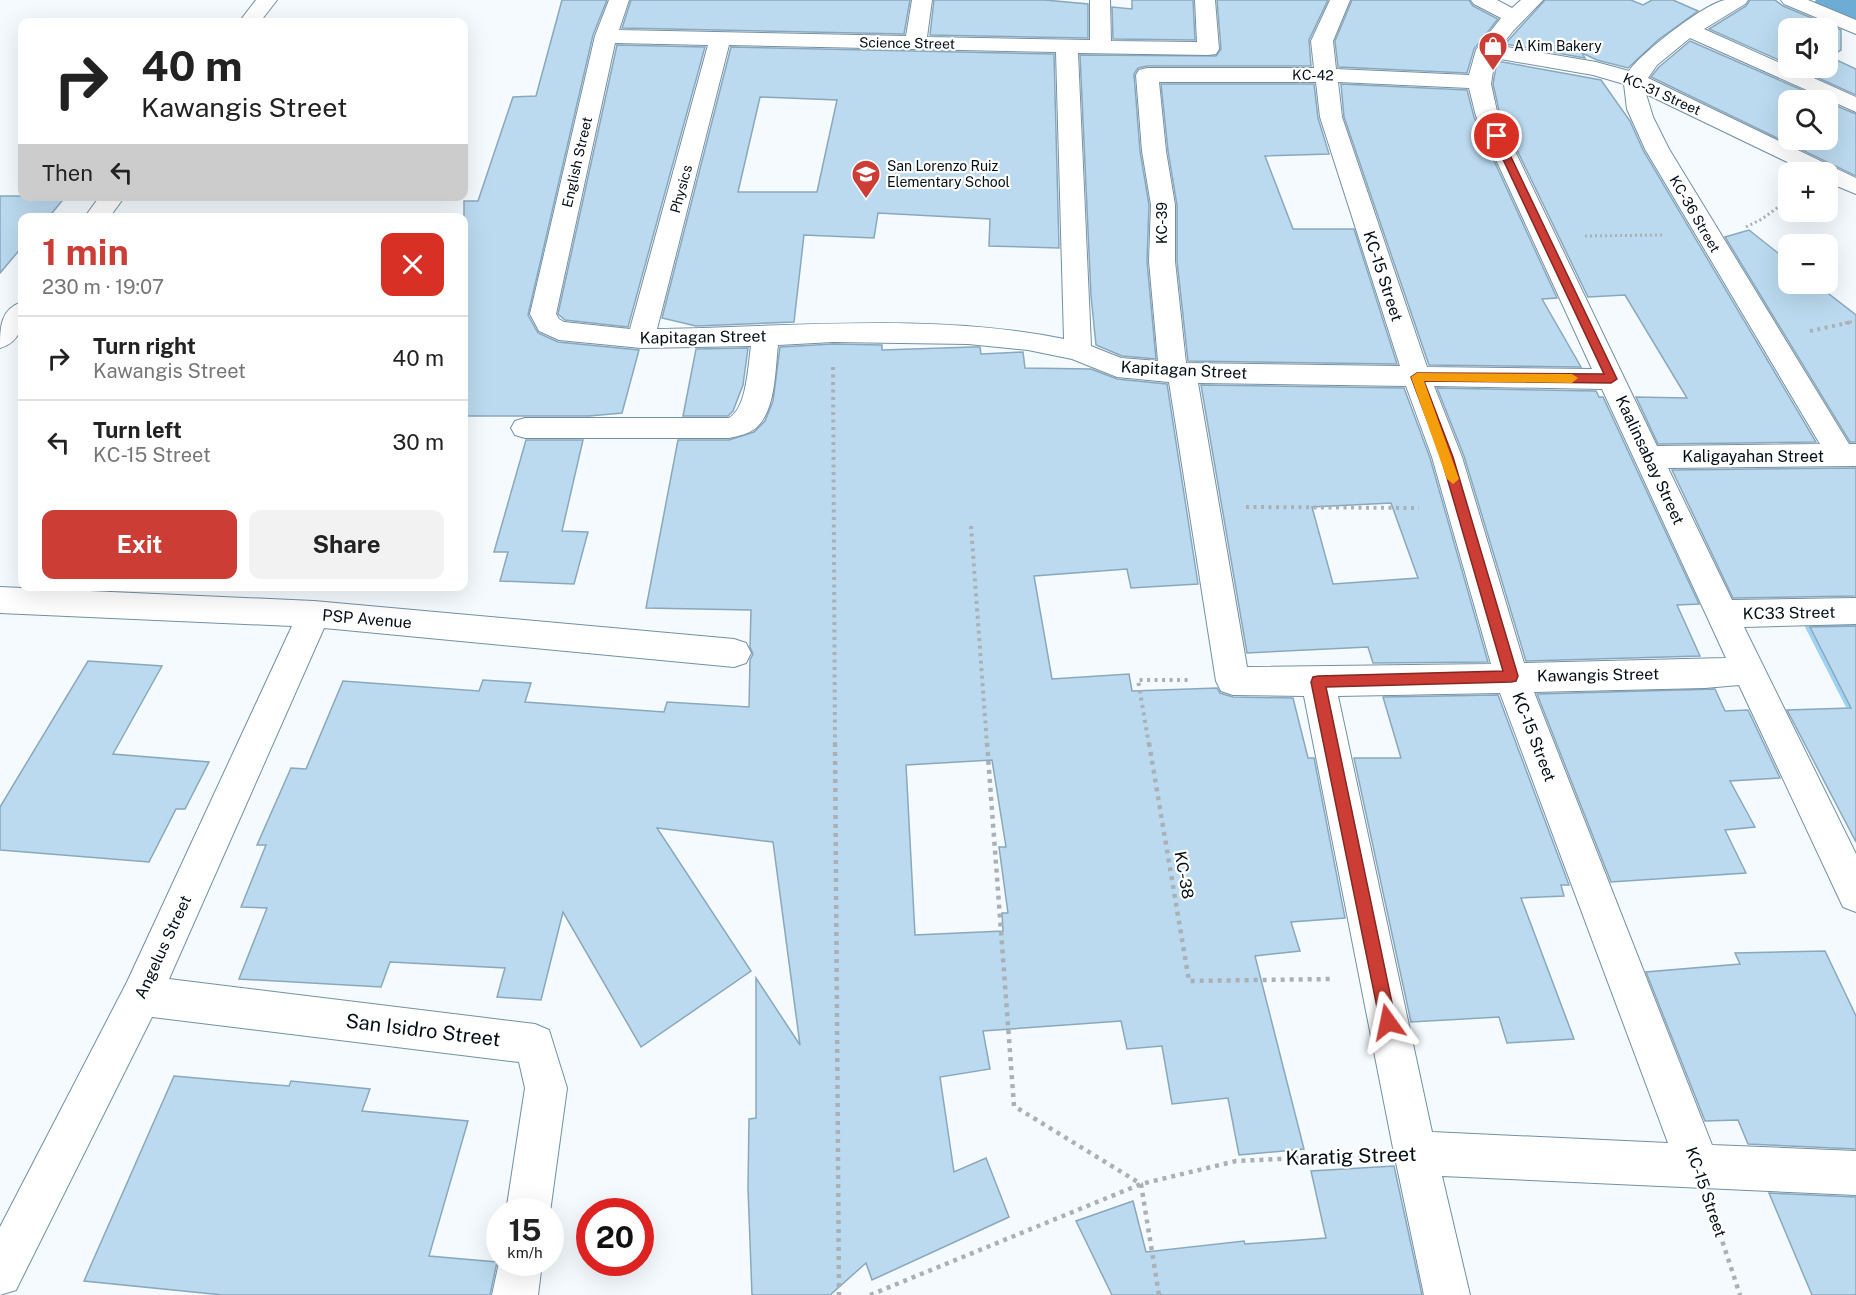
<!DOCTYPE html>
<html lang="en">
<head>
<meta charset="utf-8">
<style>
	body { margin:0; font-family:"Public Sans",sans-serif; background:#f2f2f2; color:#222; height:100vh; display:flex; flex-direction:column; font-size:22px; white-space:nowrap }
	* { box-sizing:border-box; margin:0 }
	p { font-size:20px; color:#767676 }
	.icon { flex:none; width:33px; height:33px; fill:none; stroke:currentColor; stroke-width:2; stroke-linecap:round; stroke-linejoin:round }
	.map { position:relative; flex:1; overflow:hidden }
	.panel { position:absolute; left:18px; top:213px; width:450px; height:378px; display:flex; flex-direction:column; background:#fff; border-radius:12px; box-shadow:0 6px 24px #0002 }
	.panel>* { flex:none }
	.top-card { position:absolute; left:18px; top:18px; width:450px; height:183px; border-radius:12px; box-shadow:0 6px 24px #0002; background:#fff; color:#222; overflow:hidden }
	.fabs { position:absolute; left:1778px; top:18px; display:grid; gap:12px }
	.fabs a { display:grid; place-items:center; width:60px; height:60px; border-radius:12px; background:#fff; box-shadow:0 6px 24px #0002; font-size:30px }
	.speed { position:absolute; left:486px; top:1198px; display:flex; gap:12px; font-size:30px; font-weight:700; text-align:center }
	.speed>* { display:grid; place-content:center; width:78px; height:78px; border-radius:50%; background:#fff; box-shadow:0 6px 24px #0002; line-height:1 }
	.speed small { font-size:15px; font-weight:400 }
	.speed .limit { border:9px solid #d22; background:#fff; color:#111 }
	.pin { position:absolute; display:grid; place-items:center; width:51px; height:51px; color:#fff; margin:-26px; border:3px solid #fff; border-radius:50%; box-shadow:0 2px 6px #0007 }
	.me { position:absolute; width:66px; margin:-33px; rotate:348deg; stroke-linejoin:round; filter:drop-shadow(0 0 4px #0008) }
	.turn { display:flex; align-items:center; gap:21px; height:126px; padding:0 24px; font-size:27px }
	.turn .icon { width:78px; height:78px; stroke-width:2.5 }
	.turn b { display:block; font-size:42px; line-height:51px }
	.then { display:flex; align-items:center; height:57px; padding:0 24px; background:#0003; gap:12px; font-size:22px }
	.round { display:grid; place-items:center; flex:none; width:63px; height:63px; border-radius:12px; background:#f2f2f2 }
	.summary { display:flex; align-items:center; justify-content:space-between; height:102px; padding:0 24px }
	h1 { font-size:36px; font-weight:700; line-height:45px; color:#cb3d35 }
	.button { display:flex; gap:12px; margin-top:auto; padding:12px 24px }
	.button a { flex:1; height:69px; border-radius:12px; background:#cb3d35; color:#fff; font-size:24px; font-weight:700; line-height:69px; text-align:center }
	.button a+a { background:#f2f2f2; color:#222 }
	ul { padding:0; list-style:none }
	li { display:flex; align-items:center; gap:18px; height:84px; padding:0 24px; border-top:2px solid #e0e0e0 }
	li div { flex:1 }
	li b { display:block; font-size:22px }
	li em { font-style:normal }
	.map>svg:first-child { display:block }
	.green { fill:#9fd2f3 }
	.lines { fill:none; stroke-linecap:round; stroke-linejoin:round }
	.river { fill:#6dacd4; fill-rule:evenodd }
	.building { fill:#bbdaef; stroke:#8aa8bc; stroke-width:1.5; fill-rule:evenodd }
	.minor-casing { stroke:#7390a3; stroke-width:2 }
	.path-far2 { stroke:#aab1b6; stroke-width:3; stroke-dasharray:2 3; stroke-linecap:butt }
	.path-far1 { stroke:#aab1b6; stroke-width:4; stroke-dasharray:3 4.5; stroke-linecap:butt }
	.path { stroke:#aab1b6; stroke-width:4.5; stroke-dasharray:4 5; stroke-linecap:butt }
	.minor { fill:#fff; fill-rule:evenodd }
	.route { fill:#cb3d35; stroke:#842822; stroke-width:1.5 }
	.slow { fill:#f59e0b }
	.labels { text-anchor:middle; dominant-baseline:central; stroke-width:4.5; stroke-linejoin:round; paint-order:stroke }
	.far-street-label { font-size:14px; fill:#040e15; stroke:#fff }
	.far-poi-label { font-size:14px; fill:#040e15; stroke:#fff; text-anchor:start }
	.street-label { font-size:16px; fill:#040e15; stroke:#fff }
	.near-street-label { font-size:20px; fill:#040e15; stroke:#fff }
</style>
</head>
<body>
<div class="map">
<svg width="1856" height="1295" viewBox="0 0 1856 1295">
	<rect width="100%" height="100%" fill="#f4fafe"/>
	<!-- green -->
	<path class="green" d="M1804 625H1856V727Z"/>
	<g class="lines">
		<!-- river -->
		<path class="river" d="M1816 0H1856V29L1821 17 1812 5Z"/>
	</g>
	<!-- building -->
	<g class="building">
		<path d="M562 0H607L593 35 528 315 538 333 558 342 639 350 622 413 589 416H464V201H478L513 97 536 96Z"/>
		<path d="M631 0H910L904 34 622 28Z"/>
		<path d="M934 0H1045L1088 4V38L930 35Z"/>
		<path d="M1132 0H1193L1195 40 1113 39 1112 7 1132 9Z"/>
		<path d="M1217 0H1328L1309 40 1311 66H1147L1138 68 1134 74 1140 151 1149 205 1147 261 1156 359 1122 356 1096 345 1091 296 1080 55 1216 56 1221 49Z"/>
		<path d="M1352 0H1469L1473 6 1498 19 1474 49 1467 73 1338 67 1335 41Z"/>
		<path d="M1545 0H1631L1643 5 1652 0H1673L1698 11 1658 40 1628 68 1597 60 1582 53 1585 58 1505 44Z"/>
		<path d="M1750 0H1775L1783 6 1841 30V50L1830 57 1856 69V95L1796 68H1827V28H1788V64L1709 29 1746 6Z"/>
		<path d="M1690 41 1825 100H1788V140H1827V102L1856 114V176L1651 77 1659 67Z"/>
		<path d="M617 45 705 47 628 327 565 320 558 314Z"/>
		<path d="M731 47 1054 54 1059 248 989 246 990 219 878 213 874 238 804 235 794 322 696 326 662 318ZM760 97 837 100 817 192H738Z"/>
		<path d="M1497 61 1601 80 1630 121 1643 150 1816 442 1658 444 1636 397 1687 398 1625 295 1588 297 1500 115 1493 84Z"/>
		<path d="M1161 84H1314L1318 118 1329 154 1265 156 1293 229H1354L1397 364 1188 361 1177 261V205L1168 151Z"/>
		<path d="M1341 84 1467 90 1474 117 1557 298 1542 299 1581 367 1429 365 1344 117Z"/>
		<path d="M0 196H66L48 218H22V247L0 273Z"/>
		<path d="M1749 230 1788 261V284H1816L1856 315V442H1850L1725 237Z"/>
		<path d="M833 344 882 345V350L973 347H980L981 354 1023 352 1025 368 1091 369 1117 379 1167 384 1198 584 1131 588 1127 569 1034 576 1052 679 1129 674 1132 691 1217 688 1220 693 1233 697 1293 698 1308 758H1314L1345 918 1291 922 1300 951 1255 956 1304 1149 1239 1155 1228 1098 1172 1104 1162 1046 1127 1049 1121 1021 983 1031 990 1069 940 1077 954 1172 986 1158 1009 1217 872 1280 866 1263 830 1295H752L748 1188 749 1119 756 1118V978L800 1045 773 842 657 828 751 971 641 1047 563 912 541 1000 497 997 505 968 390 962 381 987 239 979 267 908 241 907 266 845H257L291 768 306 769 343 681 479 691 483 680 531 683 525 702 664 712 667 702 749 707 750 660 753 654 750 647 751 610 646 608 678 440H729L754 432 765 421 773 401 780 347ZM992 760 1006 847H999L1008 913H1002L1003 931 915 935 906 765Z"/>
		<path d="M748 348 743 385 733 411 728 416H683L696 349Z"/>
		<path d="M1201 385 1404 388 1430 458 1488 662 1373 663 1368 647 1247 653ZM1391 503 1418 578 1333 584 1312 507Z"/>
		<path d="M1437 388 1596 391 1599 397H1603L1699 604 1677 605 1700 656 1526 661 1464 456Z"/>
		<path d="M526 440H583L562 531 588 532 574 584 500 581 508 552H494Z"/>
		<path d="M1856 468V596L1733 598 1672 470Z"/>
		<path d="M1856 626V842L1787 710 1851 708 1810 627Z"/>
		<path d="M88 661 162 666 113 754 209 762 185 809H176L149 862 0 850V807Z"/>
		<path d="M1715 689 1725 711 1748 710 1780 778 1730 781 1755 827 1725 830 1746 873 1611 882 1537 694Z"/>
		<path d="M1498 695 1569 885H1561L1564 896 1521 898 1574 1039 1507 1043 1499 1017 1411 1022 1354 758H1401L1383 697Z"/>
		<path d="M1825 951 1856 1016V1149L1748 1144 1738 1120 1705 1121 1646 972 1740 964 1735 953Z"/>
		<path d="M174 1076 289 1086 291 1081 370 1089 362 1111 468 1121 429 1256 497 1262 490 1295H223L84 1281Z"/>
		<path d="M1394 1166 1422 1295H1112L1076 1221 1133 1201 1146 1252 1244 1241 1245 1244 1326 1238 1311 1171Z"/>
		<path d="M1769 1193 1856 1197V1295H1812Z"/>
	</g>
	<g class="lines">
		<!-- minor casing -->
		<g class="minor-casing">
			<g id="minor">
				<path d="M256 0H277L260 22H239Z"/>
				<path d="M609 0H629L619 30 906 36 912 0H932L927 37 1090 40V0H1110L1111 41 1197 42 1195 0H1215L1219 49 1216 54 1208 55 1078 53 1091 346 1121 358 1158 361 1149 261 1151 205 1142 151 1136 75 1139 70 1147 68H1314L1311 41 1330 0H1350L1333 41 1336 69 1469 75 1476 50 1501 18 1474 4 1471 0H1497L1512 8 1521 0H1543L1513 31 1501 46 1596 62 1629 71C1641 53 1704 4 1725 0 1732 0 1741 0 1748 0L1745 4 1704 29 1856 97V112L1690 38 1657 65 1648 78 1856 178V194L1827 182V172H1808L1646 94 1653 117 1669 149 1849 444H1856V466L1668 468 1732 600 1856 598V624L1744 627 1856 854V912L1843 907 1739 685 1705 688 1534 692 1712 1145 1856 1151V1195L1442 1176 1470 1295H1424L1394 1153 1304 696 1233 695 1221 691 1216 681 1169 382 1117 377 1072 359 1028 350 968 344 833 342 778 345C775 370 776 410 756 428 749 434 738 436 729 438H525L515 435 511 428 515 421 525 418H729C747 408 748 366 751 346L641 348 559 340 539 331 530 314 595 36ZM615 43 708 45 630 329 564 322 559 319 556 314ZM729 45 1056 52 1064 339C931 312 792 327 657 329ZM1495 58 1593 75 1624 84 1627 109 1645 149 1820 444 1657 446 1498 116 1491 84ZM1159 82H1316L1320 117 1400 366 1186 363 1175 261V205L1166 151ZM1338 82 1469 88 1476 116 1592 369 1427 367 1342 117ZM1198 383 1406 386 1432 457 1491 664 1247 667ZM1434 386 1602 389 1726 658 1524 663 1462 457ZM1500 693 1668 1143 1432 1132 1338 696Z"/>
				<path d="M1781 0H1808L1856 20V34L1784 4Z"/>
				<path d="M100 196H125L109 218H84Z"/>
				<path d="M22 302C24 322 22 342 0 348 0 328 0 309 22 302Z"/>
				<path d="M0 587 314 601 734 639 746 643 751 653 746 663 734 667 324 628 169 979 535 1024 549 1030 567 1088 550 1212H506L525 1088 519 1062 152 1017 16 1290 0 1295V1227L127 982 292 626 0 613Z"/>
				<path d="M500 1258V1263H542L538 1295H492Z"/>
			</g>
		</g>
		<!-- path-far2 -->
		<g class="path-far2">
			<path d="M1746 227 1762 219 1788 200"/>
			<path d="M1585 236 1664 235"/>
			<path d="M1845 323 1856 321"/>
		</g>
		<!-- path-far1 -->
		<g class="path-far1">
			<path d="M1810 331 1852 322"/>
			<path d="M833 367 835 745"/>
			<path d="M1246 507 1419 508"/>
			<path d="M971 526 987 745"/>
			<path d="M1149 745 1138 680H1190"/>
		</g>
		<!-- path -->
		<g class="path">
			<path d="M835 743 839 1295"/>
			<path d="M987 743 1014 1106 1141 1184 1159 1295"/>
			<path d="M1149 743 1189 981 1334 979"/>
			<path d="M1714 1216 1740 1295"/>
			<path d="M870 1295 1141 1184 1236 1161 1367 1155"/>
		</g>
		<!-- minor -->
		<use href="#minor" class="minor"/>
	</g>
	<!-- route -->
	<path class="route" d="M1497 133 1501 136 1617 379 1611 383 1424 381 1453 457 1518 676 1516 681 1511 682 1326 687 1396 1022 1394 1028 1388 1030 1382 1028 1380 1022 1311 682 1313 677 1318 676 1503 671 1441 457 1411 377 1417 373 1604 374 1492 136Z"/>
	<!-- slow -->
	<path class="slow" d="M1417 373 1572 374 1578 378 1572 383 1424 381 1459 479 1453 484 1447 479 1411 377Z"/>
	<!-- icons -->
	<defs>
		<g id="shop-pin" transform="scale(1.5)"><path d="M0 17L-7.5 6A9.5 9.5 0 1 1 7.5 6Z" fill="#cb3d35" stroke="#fff"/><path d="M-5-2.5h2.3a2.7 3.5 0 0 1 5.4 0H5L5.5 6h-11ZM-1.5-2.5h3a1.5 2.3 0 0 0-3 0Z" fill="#fff"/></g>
		<g id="school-pin" transform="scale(1.5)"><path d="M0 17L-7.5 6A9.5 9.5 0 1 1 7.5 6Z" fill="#cb3d35" stroke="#fff"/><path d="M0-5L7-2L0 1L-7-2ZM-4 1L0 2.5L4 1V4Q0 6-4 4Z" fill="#fff"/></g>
	</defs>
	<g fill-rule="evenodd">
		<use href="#shop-pin" x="1493" y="46"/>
		<use href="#school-pin" x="866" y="174"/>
	</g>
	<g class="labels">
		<!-- far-street labels -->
		<g class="far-street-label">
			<text transform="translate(907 43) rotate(1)">Science Street</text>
			<text transform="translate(1313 75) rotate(1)">KC-42</text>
			<text transform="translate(1662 94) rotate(24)">KC-31 Street</text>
			<text transform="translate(577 162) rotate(-77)">English Street</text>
			<text transform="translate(681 189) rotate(-75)">Physics</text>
			<text transform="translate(1695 214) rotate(60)">KC-36 Street</text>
			<text transform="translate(1162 223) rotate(-90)">KC-39</text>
		</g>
		<!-- far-poi labels -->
		<g class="far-poi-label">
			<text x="1514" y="46">A Kim Bakery</text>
			<text x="887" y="166">San Lorenzo Ruiz<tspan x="887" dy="16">Elementary School</tspan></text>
		</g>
		<!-- street labels -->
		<g class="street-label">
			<text transform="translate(1383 276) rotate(72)">KC-15 Street</text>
			<text transform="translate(703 337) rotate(-1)">Kapitagan Street</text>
			<text transform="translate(1184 370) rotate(3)">Kapitagan Street</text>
			<text x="1753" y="456">Kaligayahan Street</text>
			<text transform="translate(1650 460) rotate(65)">Kaalinsabay Street</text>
			<text transform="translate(1789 613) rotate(-1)">KC33 Street</text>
			<text transform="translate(367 619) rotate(5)">PSP Avenue</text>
			<text transform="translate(1598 675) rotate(-1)">Kawangis Street</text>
			<text transform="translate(1534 737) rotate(69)">KC-15 Street</text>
			<text transform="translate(1184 875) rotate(80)">KC-38</text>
			<text transform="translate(163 947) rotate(-65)">Angelus Street</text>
			<text transform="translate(1706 1192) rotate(71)">KC-15 Street</text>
		</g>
		<!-- near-street labels -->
		<g class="near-street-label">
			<text transform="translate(423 1030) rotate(7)">San Isidro Street</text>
			<text transform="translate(1351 1156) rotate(-2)">Karatig Street</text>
		</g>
	</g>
</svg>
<div class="fabs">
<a><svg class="icon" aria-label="sound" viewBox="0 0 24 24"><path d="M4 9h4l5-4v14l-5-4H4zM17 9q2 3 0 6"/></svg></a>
<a><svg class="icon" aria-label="search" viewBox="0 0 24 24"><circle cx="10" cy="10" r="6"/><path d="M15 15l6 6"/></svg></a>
<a>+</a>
<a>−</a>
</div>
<div class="speed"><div>15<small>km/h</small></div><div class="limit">20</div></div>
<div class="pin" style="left:1497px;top:136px;background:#d93025"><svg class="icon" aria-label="arrive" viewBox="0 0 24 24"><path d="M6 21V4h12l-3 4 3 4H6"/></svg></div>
<svg class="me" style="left:1388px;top:1022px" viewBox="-20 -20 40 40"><path d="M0-17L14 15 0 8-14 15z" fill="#cb3d35" stroke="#fff" stroke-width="4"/></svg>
<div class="top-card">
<div class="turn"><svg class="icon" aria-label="right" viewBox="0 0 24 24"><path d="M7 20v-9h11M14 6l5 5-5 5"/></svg><div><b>40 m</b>Kawangis Street</div></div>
<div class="then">Then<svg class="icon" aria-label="left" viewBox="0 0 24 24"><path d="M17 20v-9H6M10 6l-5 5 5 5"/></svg></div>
</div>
<section class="panel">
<div class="summary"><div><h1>1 min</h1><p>230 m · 19:07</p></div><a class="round" style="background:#d93025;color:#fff"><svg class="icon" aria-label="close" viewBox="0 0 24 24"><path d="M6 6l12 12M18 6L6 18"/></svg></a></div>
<ul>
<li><svg class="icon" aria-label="right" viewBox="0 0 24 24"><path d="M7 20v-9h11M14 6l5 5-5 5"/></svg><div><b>Turn right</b><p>Kawangis Street</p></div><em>40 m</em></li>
<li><svg class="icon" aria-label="left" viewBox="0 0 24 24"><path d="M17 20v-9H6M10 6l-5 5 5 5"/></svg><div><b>Turn left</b><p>KC-15 Street</p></div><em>30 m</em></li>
</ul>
<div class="button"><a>Exit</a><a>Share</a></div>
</section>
</div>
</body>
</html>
